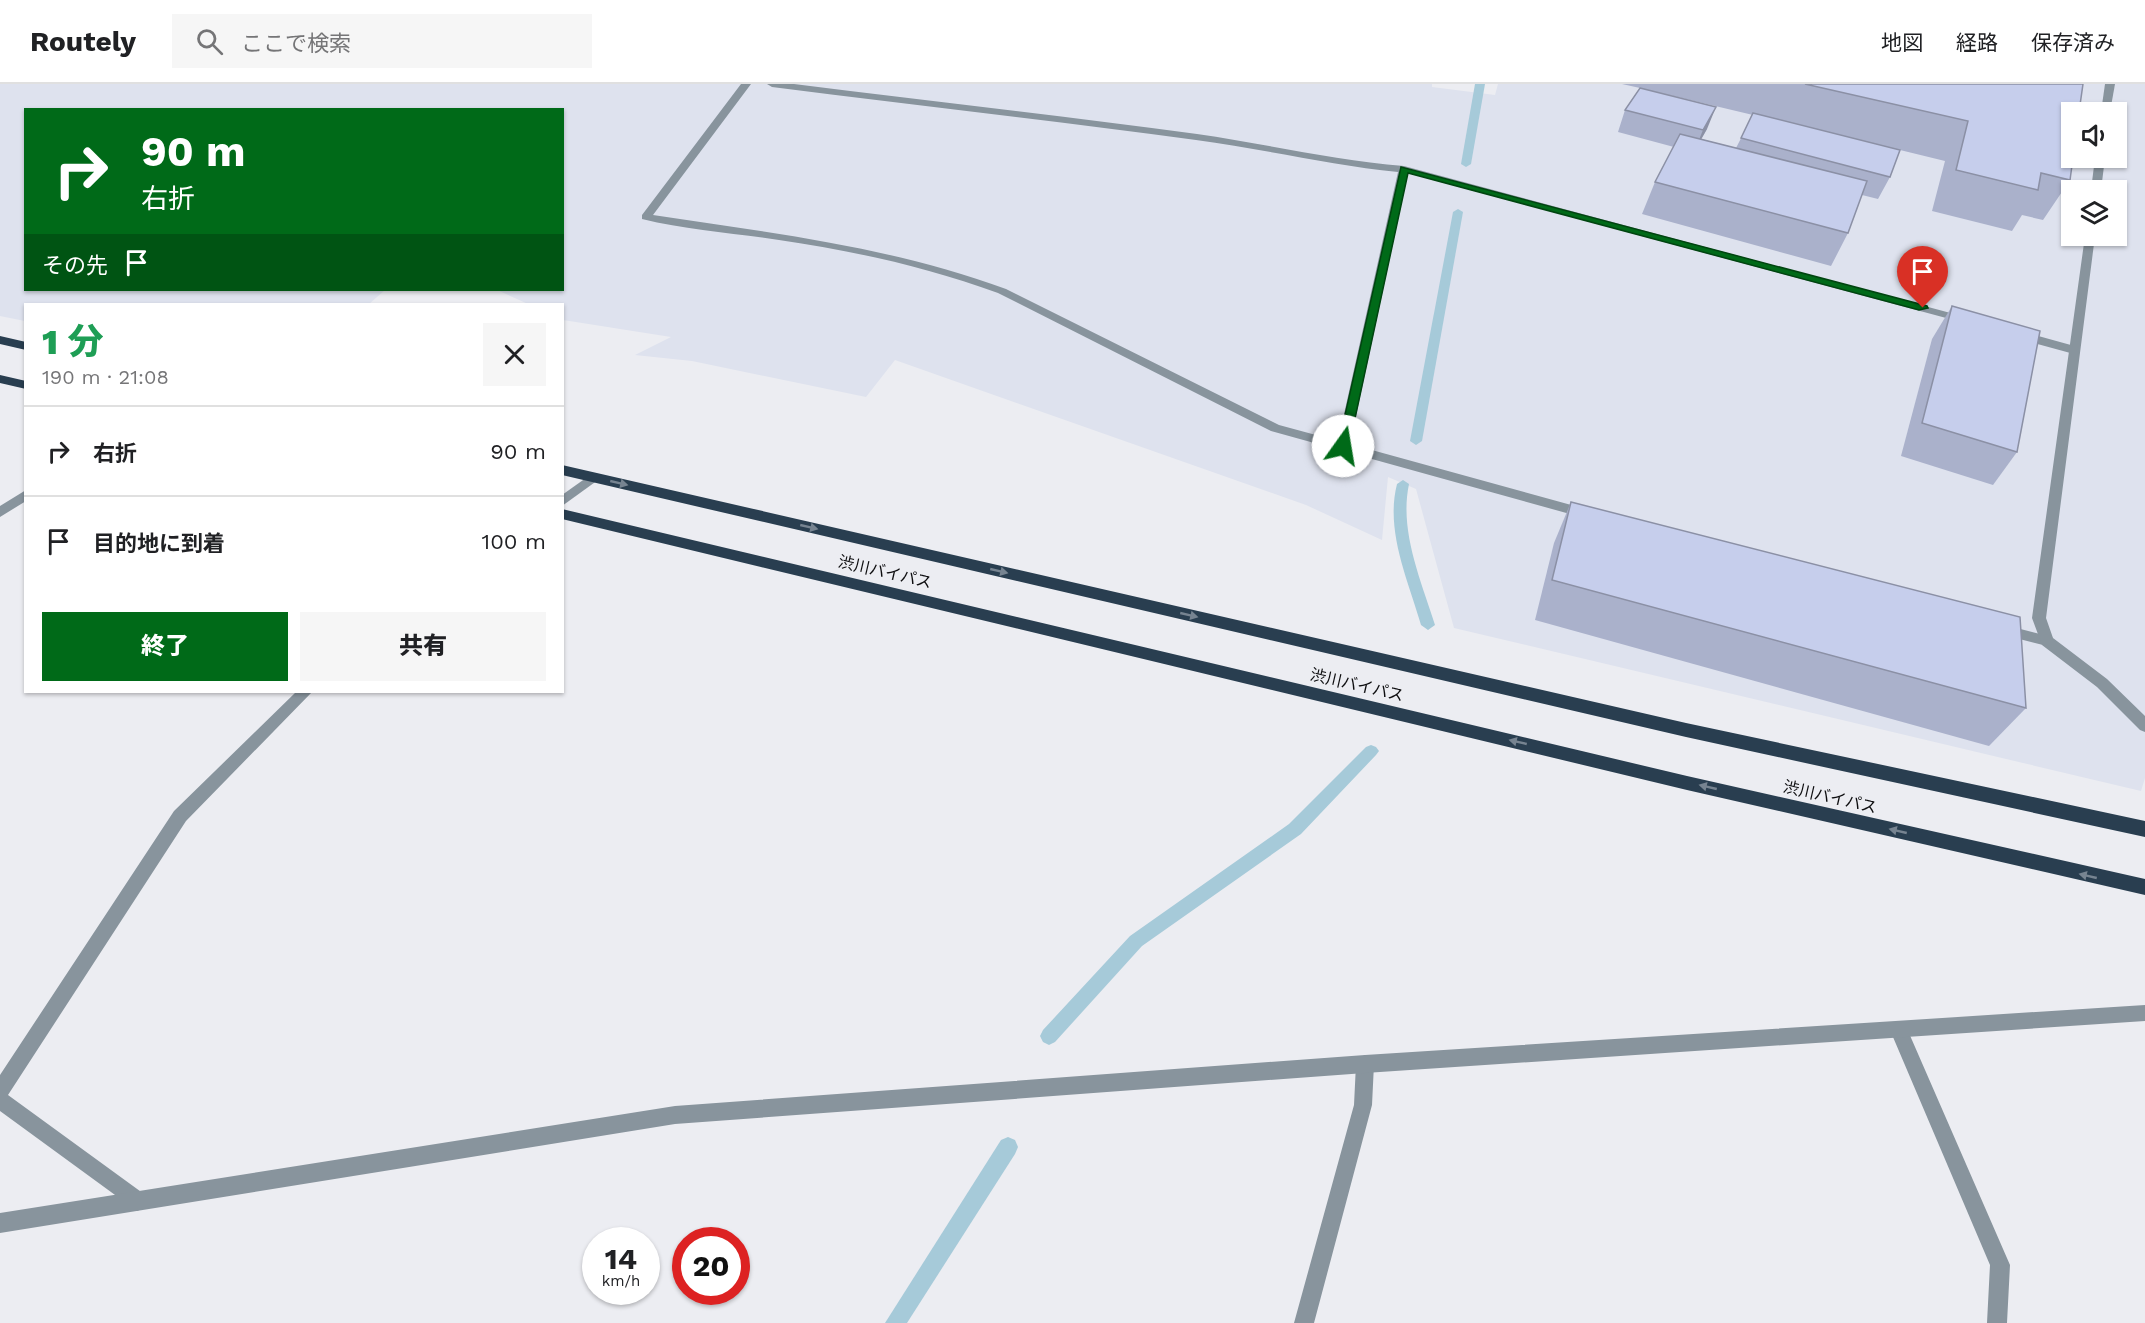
<!DOCTYPE html>
<html lang="ja">
<head>
<meta charset="utf-8">
<style>
	body { margin:0; font-family:"Work Sans","Noto Sans JP",sans-serif; background:#f6f6f6; color:#202124; height:100vh; display:flex; flex-direction:column; font-size:22px; white-space:nowrap }
	* { box-sizing:border-box; margin:0 }
	p { font-size:20px; color:#757577 }
	.icon { flex:none; width:33px; height:33px; fill:none; stroke:currentColor; stroke-width:2; stroke-linecap:round; stroke-linejoin:round }
	.map { position:relative; flex:1; overflow:hidden }
	.side { position:absolute; left:24px; top:219px; width:540px; height:390px; display:flex; flex-direction:column; background:#fff; border-radius:0px; box-shadow:0 2px 4px #0004 }
	.side>* { flex:none }
	.top-card { position:absolute; left:24px; top:24px; width:540px; height:183px; border-radius:0px; box-shadow:0 2px 4px #0004; background:#006a18; color:#fff; overflow:hidden }
	.fabs { position:absolute; left:2061px; top:18px; display:grid; gap:12px }
	.fabs a { display:grid; place-items:center; width:66px; height:66px; border-radius:0px; background:#fff; box-shadow:0 2px 4px #0004; font-size:30px }
	.speed { position:absolute; left:582px; top:1143px; display:flex; gap:12px; font-size:30px; font-weight:700; text-align:center }
	.speed>* { display:grid; place-content:center; width:78px; height:78px; border-radius:50%; background:#fff; box-shadow:0 2px 4px #0004; line-height:1 }
	.speed small { font-size:15px; font-weight:400 }
	.speed .limit { border:9px solid #d22; background:#fff; color:#111 }
	.pin { position:absolute; display:grid; place-items:center; width:51px; height:51px; color:#fff; margin:-62px -26px; border-radius:50% 50% 50% 0; rotate:-45deg; box-shadow:0 0 6px #0007 }
	.pin .icon { rotate:45deg }
	.me { position:absolute; width:66px; margin:-33px; rotate:13deg; stroke-linejoin:round; filter:drop-shadow(0 0 4px #0008) }
	.turn { display:flex; align-items:center; gap:21px; height:126px; padding:0 18px; font-size:27px }
	.turn .icon { width:78px; height:78px; stroke-width:2.5 }
	.turn b { display:block; font-size:42px; line-height:51px }
	.then { display:flex; align-items:center; height:57px; padding:0 18px; background:#0003; gap:12px; font-size:22px }
	.round { display:grid; place-items:center; flex:none; width:63px; height:63px; border-radius:0px; background:#f6f6f6 }
	.headline { display:flex; align-items:center; justify-content:space-between; height:102px; padding:0 18px }
	h1 { font-size:36px; font-weight:800; line-height:45px; color:#1e9e55 }
	.button { display:flex; gap:12px; margin-top:auto; padding:12px 18px }
	.button a { flex:1; height:69px; border-radius:0px; background:#006a18; color:#fff; font-size:24px; font-weight:800; line-height:69px; text-align:center }
	.button a+a { background:#f6f6f6; color:#202124 }
	ul { padding:0; list-style:none }
	li { display:flex; align-items:center; gap:18px; height:90px; padding:0 18px; border-top:2px solid #e0e0e0 }
	li div { flex:1 }
	li b { display:block; font-size:22px }
	li em { font-style:normal }
	header { display:flex; align-items:center; gap:36px; box-sizing:border-box; height:84px; padding:0 30px; background:#fff; border-bottom:2px solid #e0e0e0 }
	header strong { font-size:28px }
	nav { display:flex; gap:33px; margin-inline-start:auto; font-size:21px }
	.search { width:420px; height:54px; background:#f6f6f6; display:flex; align-items:center; gap:15px; box-sizing:border-box; padding:0 21px; border-radius:0px; color:#757577; font-size:22px }
	.map>svg:first-child { display:block }
	.built { fill:#dee2ee; fill-rule:evenodd }
	.lines { fill:none; stroke-linecap:round; stroke-linejoin:round }
	.stream { fill:#a6cad9; fill-rule:evenodd }
	.service { fill:#88949d; fill-rule:evenodd }
	.minor { fill:#88949d; fill-rule:evenodd }
	.tertiary { fill:#88949d; fill-rule:evenodd }
	.trunk { fill:#293e50; fill-rule:evenodd }
	.wall { fill:#aab1cb; fill-rule:evenodd }
	.shaded-wall { fill:#8b90a5 }
	.building { fill:#c6ceec; stroke:#8b90a5; stroke-width:1.5 }
	.oneway { fill:#778491 }
	.route { fill:#006a18; stroke:#004510; stroke-width:1.5 }
	.labels { text-anchor:middle; dominant-baseline:central; stroke-width:5; stroke-linejoin:round; paint-order:stroke }
	.street-label { font-size:16px; fill:#0d0d0f; stroke:#ecedf2 }
</style>
</head>
<body>
<header>
<strong>Routely</strong>
<div class="search"><svg class="icon" aria-label="search" viewBox="0 0 24 24"><circle cx="10" cy="10" r="6"/><path d="M15 15l6 6"/></svg>ここで検索</div>
<nav><a>地図</a><a>経路</a><a>保存済み</a></nav>
</header>
<div class="map">
<svg width="2145" height="1239" viewBox="0 0 2145 1239">
	<rect width="100%" height="100%" fill="#ecedf2"/>
	<!-- built -->
	<path class="built" d="M0 0H1432V3L1495 11 1498 0H2145V694L2141 707 1454 544 1416 405 1388 393 1382 456 1306 421 895 276 866 313 692 277 635 271 671 253 563 236 562 220H528L497 206H562V26H26V206H385L369 220H26L25 237 0 232ZM2072 28H2116V74H2072ZM2072 106H2116V152H2072Z"/>
	<g class="lines">
		<!-- stream -->
		<g class="stream">
			<path d="M1475 0H1485L1471 80 1466 83 1461 80Z"/>
			<path d="M1458 125 1463 128 1422 357 1416 361 1410 357 1453 128Z"/>
			<path d="M1403 396 1409 400C1399 447 1421 496 1435 541L1428 546 1421 541C1408 496 1385 447 1397 400Z"/>
			<path d="M1371 661 1376 663 1379 667 1376 671 1301 750 1142 862 1055 958 1049 961 1043 958 1040 952 1043 946 1130 852 1289 740 1366 663Z"/>
			<path d="M1008 1053 1015 1056 1018 1063 1015 1070 907 1239H885L1001 1056Z"/>
		</g>
		<!-- service -->
		<g class="service">
			<path d="M741 0H751L653 131C773 149 892 163 1006 205L1279 341 1338 357 1398 88C1330 81 1264 65 1196 56 1055 37 913 21 772 3L767 0H794C929 17 1063 32 1197 50 1266 60 1334 76 1404 82L1969 234 1971 236 1965 239 1961 238 1408 89 1350 360 1593 427 1595 430 1593 433 1588 435 1271 347 998 209C927 183 854 167 779 156 734 149 687 146 642 135V131Z"/>
			<path d="M2020 247 2078 263 2080 266 2074 270 2016 254V248Z"/>
			<path d="M593 389 598 390 599 393 598 396 562 422V411Z"/>
			<path d="M26 406V417L0 433V422Z"/>
			<path d="M2001 540 2052 553 2054 557 2052 561 2047 562 1996 549 1994 545 1996 541Z"/>
			<path d="M296 608H312L186 737 8 1011 144 1110 147 1117 144 1124 137 1127 0 1027V991L174 727Z"/>
		</g>
		<!-- minor -->
		<g class="minor">
			<path d="M2105 0H2115L2110 28H2101Z"/>
			<path d="M2095 74H2105L2101 106H2091Z"/>
			<path d="M2085 152H2095L2046 534 2053 554 2107 595 2145 632V648L2140 646 2097 603 2042 561 2032 534Z"/>
			<path d="M1899 937 1905 940 2010 1181 2007 1239H1987L1990 1181 1890 946 1893 940Z"/>
			<path d="M1365 971 1371 974 1374 980 1372 1021 1314 1239H1294L1354 1021 1356 980 1359 974Z"/>
		</g>
		<!-- tertiary -->
		<path class="tertiary" d="M2145 921V937L1365 989 675 1040 0 1149V1129L675 1022 1365 971Z"/>
		<!-- trunk -->
		<g class="trunk">
			<path d="M0 252 26 258V266L0 260Z"/>
			<path d="M0 291 26 297V305L0 299Z"/>
			<path d="M562 381 1686 639 2145 737V753L1686 653 562 391Z"/>
			<path d="M562 425 1687 692 2145 795V811L1687 706 562 435Z"/>
		</g>
	</g>
	<!-- wall -->
	<g class="wall">
		<path d="M1622 0H2083L2070 96 2043 136 2022 131 2012 147 1932 127 1945 77 1900 66 1890 93 1878 115 1862 111 1848 149 1831 182 1642 130 1655 98 1674 63 1618 48 1625 26 1640 4ZM1669 11 1753 31 1736 64 1701 55 1707 45Z"/>
		<path d="M1952 222 2017 368 1993 401 1901 372 1932 255Z"/>
		<path d="M1571 418 2026 624 1989 662 1535 536 1554 459Z"/>
	</g>
	<!-- shaded-wall -->
	<path class="shaded-wall" d="M1716 23 1707 45 1694 68 1703 46Z"/>
	<!-- building -->
	<g class="building">
		<path d="M1805 0H2083L2079 28H2072V74H2073L2070 96 2041 89 2038 106 1956 86 1968 37Z"/>
		<path d="M1640 4 1716 23 1703 46 1625 26Z"/>
		<path d="M1753 29 1900 66 1890 93 1741 54Z"/>
		<path d="M1680 50 1867 97 1848 149 1655 98Z"/>
		<path d="M1952 222 2040 247 2017 368 1922 339Z"/>
		<path d="M1571 418 2020 533 2026 624 1552 496Z"/>
	</g>
	<!-- one-way arrows -->
	<defs><path id="oneway-solid" d="M-6-.8H1V-3.2L6.5 0L1 3.2V.8H-6Z" transform="scale(1.5)"/></defs>
	<g class="oneway">
		<use href="#oneway-solid" transform="translate(619 399) rotate(13)"/>
		<use href="#oneway-solid" transform="translate(809 443) rotate(13)"/>
		<use href="#oneway-solid" transform="translate(999 487) rotate(13)"/>
		<use href="#oneway-solid" transform="translate(1189 531) rotate(13)"/>
		<use href="#oneway-solid" transform="translate(1518 658) rotate(-167)"/>
		<use href="#oneway-solid" transform="translate(1708 703) rotate(-167)"/>
		<use href="#oneway-solid" transform="translate(1898 747) rotate(-167)"/>
		<use href="#oneway-solid" transform="translate(2088 792) rotate(-167)"/>
	</g>
	<!-- route -->
	<path class="route" d="M1401 83 1927 222 1928 224 1919 226 1408 89 1349 362 1343 366 1338 362Z"/>
	<g class="labels">
		<!-- street labels -->
		<g class="street-label">
			<text transform="translate(885 488) rotate(13)">渋川バイパス</text>
			<text transform="translate(1357 601) rotate(13)">渋川バイパス</text>
			<text transform="translate(1830 713) rotate(13)">渋川バイパス</text>
		</g>
	</g>
</svg>
<div class="fabs">
<a><svg class="icon" aria-label="sound" viewBox="0 0 24 24"><path d="M4 9h4l5-4v14l-5-4H4zM17 9q2 3 0 6"/></svg></a>
<a><svg class="icon" aria-label="layers" viewBox="0 0 24 24"><path d="M12 4l9 5-9 5-9-5zM3 14l9 5 9-5"/></svg></a>
</div>
<div class="speed"><div>14<small>km/h</small></div><div class="limit">20</div></div>
<div class="pin" style="left:1923px;top:224px;background:#d93025"><svg class="icon" aria-label="arrive" viewBox="0 0 24 24"><path d="M6 21V4h12l-3 4 3 4H6"/></svg></div>
<svg class="me" style="left:1343px;top:362px" viewBox="-20 -20 40 40"><circle r="19" fill="#fff"/><path d="M0-13L10 11 0 6-10 11z" fill="#006a18"/></svg>
<div class="top-card">
<div class="turn"><svg class="icon" aria-label="right" viewBox="0 0 24 24"><path d="M7 20v-9h11M14 6l5 5-5 5"/></svg><div><b>90 m</b>右折</div></div>
<div class="then">その先<svg class="icon" aria-label="arrive" viewBox="0 0 24 24"><path d="M6 21V4h12l-3 4 3 4H6"/></svg></div>
</div>
<section class="side">
<div class="headline"><div><h1>1 分</h1><p>190 m · 21:08</p></div><a class="round"><svg class="icon" aria-label="close" viewBox="0 0 24 24"><path d="M6 6l12 12M18 6L6 18"/></svg></a></div>
<ul>
<li><svg class="icon" aria-label="right" viewBox="0 0 24 24"><path d="M7 20v-9h11M14 6l5 5-5 5"/></svg><div><b>右折</b></div><em>90 m</em></li>
<li><svg class="icon" aria-label="arrive" viewBox="0 0 24 24"><path d="M6 21V4h12l-3 4 3 4H6"/></svg><div><b>目的地に到着</b></div><em>100 m</em></li>
</ul>
<div class="button"><a>終了</a><a>共有</a></div>
</section>
</div>
</body>
</html>
